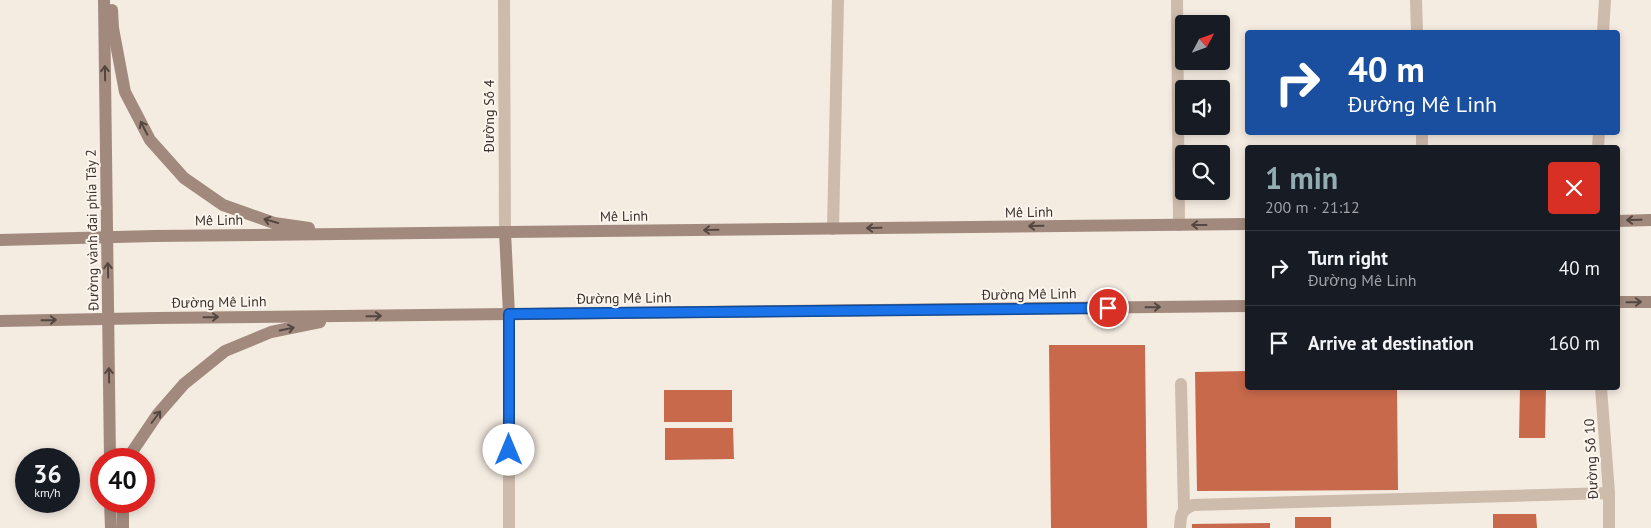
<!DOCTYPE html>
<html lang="en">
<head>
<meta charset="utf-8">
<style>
	body { margin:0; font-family:"PT Sans",sans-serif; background:#242831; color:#f1f3f6; height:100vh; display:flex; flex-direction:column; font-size:19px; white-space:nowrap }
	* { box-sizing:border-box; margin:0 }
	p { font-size:16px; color:#9ea1a6 }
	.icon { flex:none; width:28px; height:28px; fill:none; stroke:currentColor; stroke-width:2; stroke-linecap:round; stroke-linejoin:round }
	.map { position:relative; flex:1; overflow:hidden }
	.drawer { position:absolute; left:1245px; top:145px; width:375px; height:245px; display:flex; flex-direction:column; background:#171b24; border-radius:5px; box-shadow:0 2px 8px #0003 }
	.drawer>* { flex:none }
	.banner { position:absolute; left:1245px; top:30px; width:375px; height:105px; border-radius:5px; box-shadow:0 2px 8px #0003; background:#1a4fa0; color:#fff; overflow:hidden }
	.needle { width:32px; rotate:49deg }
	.tools { position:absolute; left:1175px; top:15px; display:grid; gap:10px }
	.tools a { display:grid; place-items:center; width:55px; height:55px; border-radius:5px; background:#171b24; box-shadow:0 2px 8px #0003; font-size:25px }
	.speed { position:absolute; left:15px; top:448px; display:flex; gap:10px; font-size:25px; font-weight:700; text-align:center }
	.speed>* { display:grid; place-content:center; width:65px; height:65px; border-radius:50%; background:#171b24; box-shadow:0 2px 8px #0003; line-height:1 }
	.speed small { font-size:12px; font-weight:400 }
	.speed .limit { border:8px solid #d22; background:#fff; color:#111 }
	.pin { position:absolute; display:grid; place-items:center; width:42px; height:42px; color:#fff; margin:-21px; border:2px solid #fff; border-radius:50%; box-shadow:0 1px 5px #0007 }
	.me { position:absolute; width:55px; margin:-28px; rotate:0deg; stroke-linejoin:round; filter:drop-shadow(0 0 4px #0008) }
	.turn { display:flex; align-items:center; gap:18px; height:105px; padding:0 20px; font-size:22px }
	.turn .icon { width:65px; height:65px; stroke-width:2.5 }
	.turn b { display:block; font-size:35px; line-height:42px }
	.round { display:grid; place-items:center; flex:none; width:52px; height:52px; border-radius:5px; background:#242831 }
	.summary { display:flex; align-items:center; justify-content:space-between; height:85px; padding:0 20px }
	h1 { font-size:30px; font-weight:800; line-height:38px; color:#92aeb2 }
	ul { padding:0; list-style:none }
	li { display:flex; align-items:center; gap:15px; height:75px; padding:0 20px; border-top:1px solid #363941 }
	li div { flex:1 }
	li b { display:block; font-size:19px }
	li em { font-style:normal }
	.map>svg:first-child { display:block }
	.building { fill:#c8694b }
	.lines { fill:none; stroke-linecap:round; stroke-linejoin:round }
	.service { stroke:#cdbbac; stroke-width:12 }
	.minor { stroke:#cdbbac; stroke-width:12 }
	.tertiary { stroke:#cdbbac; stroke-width:12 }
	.secondary { stroke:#a18a7d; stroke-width:12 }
	.oneway { stroke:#544640 }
	.route-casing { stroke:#114b97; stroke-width:12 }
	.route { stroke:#1a73e8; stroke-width:9 }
	.labels { text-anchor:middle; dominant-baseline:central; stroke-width:4; stroke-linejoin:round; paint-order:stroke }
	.street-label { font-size:14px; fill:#3b302b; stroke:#fbf5ee }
</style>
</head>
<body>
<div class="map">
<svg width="1651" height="528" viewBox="0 0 1651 528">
	<rect width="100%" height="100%" fill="#f4ebe1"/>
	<!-- building -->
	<g class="building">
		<path d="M1049 345H1145L1147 528H1051Z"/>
		<path d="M1248 371V388H1397L1398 490 1197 491 1195 372Z"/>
		<path d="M1520 388H1546L1545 438H1519Z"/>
		<rect x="664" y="390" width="68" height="32"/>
		<path d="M665 428H733L734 459 665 460Z"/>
		<path d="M1493 514H1536L1537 528H1493Z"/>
		<rect x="1295" y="517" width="36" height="11"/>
		<path d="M1270 523V528H1192V524Z"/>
	</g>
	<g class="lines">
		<!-- service -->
		<g class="service">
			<path d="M1177 0 1179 225"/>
			<path d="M1416 0 1417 32"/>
			<path d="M1422 132V148"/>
			<path d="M833 229 838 0"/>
			<path d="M1181 384 1184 509"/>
			<path d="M1180 528C1181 515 1180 511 1193 505L1609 493"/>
		</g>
		<!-- minor -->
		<g class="minor">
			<path d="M504 0 505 232"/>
			<path d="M1601 388 1609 493V528"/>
		</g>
		<!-- tertiary -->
		<g class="tertiary">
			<path d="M1603 32 1605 0"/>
			<path d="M1598 148 1599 132"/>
			<path d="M509 528V314"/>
		</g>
		<!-- secondary -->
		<g class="secondary">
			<path d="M104 0 110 459"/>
			<path d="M112 10 113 28 125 92 150 140 184 178 223 205 274 223 309 228"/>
			<path d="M1618 221 1651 220"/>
			<path d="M505 232 509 314"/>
			<path d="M0 240 154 236 1248 224"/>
			<path d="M1618 302H1651"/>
			<path d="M0 321 156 318 1248 306"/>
			<path d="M131 459 132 452 157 415 184 384 225 351 271 332 320 322"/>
			<path d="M110 501 111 528"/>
			<path d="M123 501V528"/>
		</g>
	</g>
	<!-- one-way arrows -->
	<defs><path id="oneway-shaft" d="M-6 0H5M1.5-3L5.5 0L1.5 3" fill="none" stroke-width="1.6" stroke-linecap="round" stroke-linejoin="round" transform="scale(1.25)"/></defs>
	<g class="oneway">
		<use href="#oneway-shaft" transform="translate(105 73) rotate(-91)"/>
		<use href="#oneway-shaft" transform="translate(144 128) rotate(-117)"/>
		<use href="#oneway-shaft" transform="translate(1634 220) rotate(179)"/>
		<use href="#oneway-shaft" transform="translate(271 221) rotate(-164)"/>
		<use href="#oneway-shaft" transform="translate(1199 225) rotate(180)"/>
		<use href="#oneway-shaft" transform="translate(1036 226) rotate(179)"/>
		<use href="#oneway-shaft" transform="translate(874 228) rotate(179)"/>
		<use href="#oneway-shaft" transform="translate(711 230) rotate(179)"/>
		<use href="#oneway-shaft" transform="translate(108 270) rotate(-91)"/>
		<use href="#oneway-shaft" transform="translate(1634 302) rotate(-1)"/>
		<use href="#oneway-shaft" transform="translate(1153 307) rotate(-1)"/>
		<use href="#oneway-shaft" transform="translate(374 316) rotate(-1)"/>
		<use href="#oneway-shaft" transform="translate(211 317) rotate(-1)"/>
		<use href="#oneway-shaft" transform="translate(49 320) rotate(-1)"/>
		<use href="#oneway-shaft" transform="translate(287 329) rotate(-12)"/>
		<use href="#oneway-shaft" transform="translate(109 375) rotate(-91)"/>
		<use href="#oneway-shaft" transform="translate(156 417) rotate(-53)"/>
	</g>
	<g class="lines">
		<!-- route casing -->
		<g class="route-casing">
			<path id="route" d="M509 450V314L1108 308"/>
		</g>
		<!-- route -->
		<use href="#route" class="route"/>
	</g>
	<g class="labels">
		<!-- street labels -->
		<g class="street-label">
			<text transform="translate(489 116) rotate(-90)">Đường Số 4</text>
			<text transform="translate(1029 212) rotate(-1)">Mê Linh</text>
			<text transform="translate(624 216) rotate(-1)">Mê Linh</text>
			<text transform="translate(219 220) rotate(-1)">Mê Linh</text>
			<text transform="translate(92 230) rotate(-91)">Đường vành đai phía Tây 2</text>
			<text transform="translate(1029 294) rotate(-1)">Đường Mê Linh</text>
			<text transform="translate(624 298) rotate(-1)">Đường Mê Linh</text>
			<text transform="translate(219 302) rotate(-1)">Đường Mê Linh</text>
			<text transform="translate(1591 459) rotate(-93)">Đường Số 10</text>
		</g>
	</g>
</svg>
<div class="tools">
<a><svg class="needle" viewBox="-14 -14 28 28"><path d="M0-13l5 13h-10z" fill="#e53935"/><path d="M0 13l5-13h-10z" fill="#9ea1a6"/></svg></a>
<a><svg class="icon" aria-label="sound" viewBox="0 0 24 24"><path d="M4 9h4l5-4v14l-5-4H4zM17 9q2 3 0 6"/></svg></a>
<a><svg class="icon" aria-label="search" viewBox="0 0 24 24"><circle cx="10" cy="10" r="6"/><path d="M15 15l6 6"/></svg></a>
</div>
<div class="speed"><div>36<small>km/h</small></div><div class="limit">40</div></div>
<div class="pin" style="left:1108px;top:308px;background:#d93025"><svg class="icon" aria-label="arrive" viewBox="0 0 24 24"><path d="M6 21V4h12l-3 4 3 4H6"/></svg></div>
<svg class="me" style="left:509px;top:450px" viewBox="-20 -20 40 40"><circle r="19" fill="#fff"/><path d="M0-13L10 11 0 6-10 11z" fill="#1a73e8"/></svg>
<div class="banner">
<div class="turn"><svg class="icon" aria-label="right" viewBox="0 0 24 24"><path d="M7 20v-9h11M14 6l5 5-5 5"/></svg><div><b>40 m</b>Đường Mê Linh</div></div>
</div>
<section class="drawer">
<div class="summary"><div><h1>1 min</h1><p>200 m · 21:12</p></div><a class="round" style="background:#d93025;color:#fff"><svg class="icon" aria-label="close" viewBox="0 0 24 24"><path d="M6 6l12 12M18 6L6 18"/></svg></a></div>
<ul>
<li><svg class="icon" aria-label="right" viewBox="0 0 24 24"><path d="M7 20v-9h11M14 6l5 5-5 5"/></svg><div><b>Turn right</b><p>Đường Mê Linh</p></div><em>40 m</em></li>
<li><svg class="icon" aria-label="arrive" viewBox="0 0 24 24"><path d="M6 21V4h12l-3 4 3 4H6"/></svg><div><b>Arrive at destination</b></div><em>160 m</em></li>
</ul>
</section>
</div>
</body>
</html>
